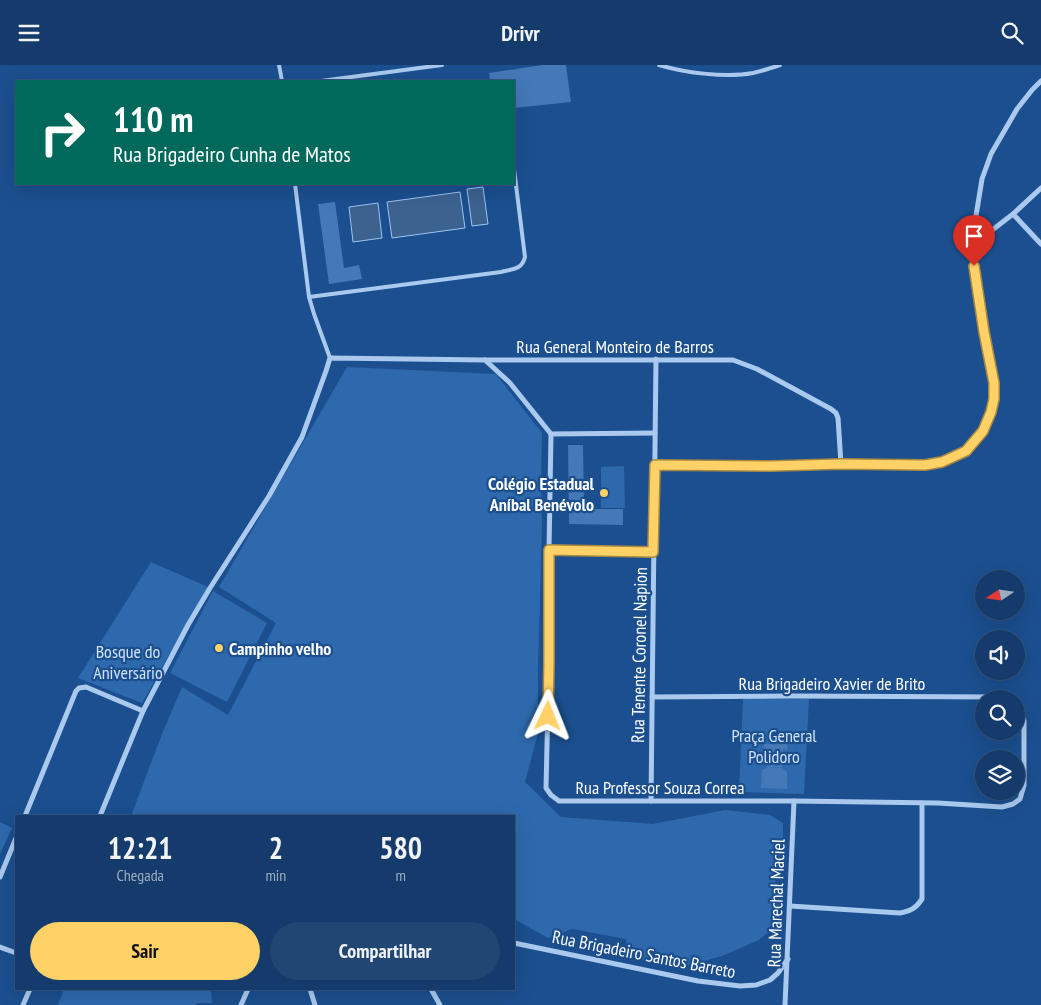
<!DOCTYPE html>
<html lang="pt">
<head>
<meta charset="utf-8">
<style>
	body { margin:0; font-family:"PT Sans Narrow",sans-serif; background:#214673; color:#f1f3f6; height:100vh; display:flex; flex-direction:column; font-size:19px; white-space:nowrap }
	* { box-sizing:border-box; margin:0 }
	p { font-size:16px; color:#9dadc1 }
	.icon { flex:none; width:28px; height:28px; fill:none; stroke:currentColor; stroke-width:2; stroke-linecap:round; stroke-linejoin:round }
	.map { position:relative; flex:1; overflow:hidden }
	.sheet { position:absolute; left:15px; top:750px; width:500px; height:175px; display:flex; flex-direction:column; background:#143b6b; border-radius:0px; box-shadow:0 5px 20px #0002,0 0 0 1px #33557e }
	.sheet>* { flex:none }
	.hud { position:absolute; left:15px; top:15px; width:500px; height:105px; border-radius:0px; box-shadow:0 5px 20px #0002,0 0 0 1px #33557e; background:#00695c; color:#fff; overflow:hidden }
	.needle { width:32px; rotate:257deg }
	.tools { position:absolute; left:975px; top:505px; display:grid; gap:10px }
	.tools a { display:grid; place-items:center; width:50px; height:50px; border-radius:50%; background:#143b6b; box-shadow:0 5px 20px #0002,0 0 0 1px #33557e; font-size:25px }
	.pin { position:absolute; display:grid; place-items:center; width:42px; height:42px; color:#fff; margin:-51px -21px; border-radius:50% 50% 50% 0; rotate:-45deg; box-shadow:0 0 5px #0007 }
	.pin .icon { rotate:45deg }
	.me { position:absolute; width:55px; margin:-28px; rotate:2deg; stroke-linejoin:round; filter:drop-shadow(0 0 4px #0008) }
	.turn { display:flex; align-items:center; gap:18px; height:105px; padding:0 15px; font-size:22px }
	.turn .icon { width:65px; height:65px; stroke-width:2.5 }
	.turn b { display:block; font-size:35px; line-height:42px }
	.eta { display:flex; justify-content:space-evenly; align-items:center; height:85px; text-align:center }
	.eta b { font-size:30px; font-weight:800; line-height:35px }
	.cta { display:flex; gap:10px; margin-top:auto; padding:10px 15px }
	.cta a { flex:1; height:58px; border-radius:30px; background:#ffd166; color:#111; font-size:20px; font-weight:800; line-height:58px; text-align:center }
	.cta a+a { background:#214673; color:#f1f3f6 }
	header { display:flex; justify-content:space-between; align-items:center; height:65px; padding:0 15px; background:#143b6b; font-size:22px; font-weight:800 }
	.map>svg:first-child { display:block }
	.green { fill:#2e69ad }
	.water { fill:#3c6290; stroke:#9cc4f0 }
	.building { fill:#4478b7 }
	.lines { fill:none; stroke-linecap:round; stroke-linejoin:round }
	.service { stroke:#a9c9ee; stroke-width:4 }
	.minor { stroke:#a9c9ee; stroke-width:5 }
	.route-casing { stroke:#a68842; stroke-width:12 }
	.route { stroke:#ffd166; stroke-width:9 }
	.poi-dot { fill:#ffd166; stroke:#1b4f8f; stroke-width:2 }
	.labels { text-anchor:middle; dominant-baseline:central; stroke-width:4.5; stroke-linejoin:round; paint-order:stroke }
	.street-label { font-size:18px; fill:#fff; stroke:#1b4f8f }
	.poi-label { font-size:18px; font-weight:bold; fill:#fff; stroke:#1b4f8f; text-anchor:end }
	.park-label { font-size:18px; fill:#cfe3fa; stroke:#1b4f8f }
</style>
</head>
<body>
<header><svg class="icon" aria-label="menu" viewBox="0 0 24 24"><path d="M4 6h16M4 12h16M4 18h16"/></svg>Drivr<svg class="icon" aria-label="search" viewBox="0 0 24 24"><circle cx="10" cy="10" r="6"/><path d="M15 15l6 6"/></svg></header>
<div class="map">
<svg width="1041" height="940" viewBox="0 0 1041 940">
	<rect width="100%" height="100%" fill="#1b4f8f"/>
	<!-- green -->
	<g class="green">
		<path d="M347 302 496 309 542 368 541 417 542 461 538 604V668L525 717 561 752 653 759 725 745 770 750 783 758V797L774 819 780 834 773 863 759 875 722 891 686 901 627 893 626 874 572 864 548 873 516 855 514 857V751H131L162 669 182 622 228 650 276 558 219 522Z"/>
		<path d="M624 401 625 443H601V402Z"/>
		<path d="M151 497 208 522 142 638 78 613Z"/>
		<path d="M213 526 267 558 227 637 170 608Z"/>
		<path d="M743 634H809L804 729 739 727Z"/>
		<path d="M0 757 12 763 0 789Z"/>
		<path d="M64 924H211L212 938H197L196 940H58Z"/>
	</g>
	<!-- water -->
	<g class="water">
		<path d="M483 122 488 159 472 161 467 124Z"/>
		<path d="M460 127 465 163 392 173 387 137Z"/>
		<path d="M378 138 382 173 353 177 349 142Z"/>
	</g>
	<!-- building -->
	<g class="building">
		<path d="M542 0H566L571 37 514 43V16H490L489 8Z"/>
		<path d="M335 137 344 203 359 200 362 214 329 219 318 139Z"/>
		<path d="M568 380H583L584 444H623V460L569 459Z"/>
		<path d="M764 679H787V685L783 684 782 702 773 703H782L787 707V724L761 723 762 705 769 702H767L768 685 764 684Z"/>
	</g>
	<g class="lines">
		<!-- service -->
		<g class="service">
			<path d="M279 0 282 16"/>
			<path d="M659 0C686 8 726 13 753 8 762 6 771 3 780 0"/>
			<path d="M321 16 442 0"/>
			<path d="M295 119 309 232 314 249 330 293"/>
			<path d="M309 232 501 207C512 204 522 205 525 192L514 104"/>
		</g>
		<!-- minor -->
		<g class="minor">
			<path d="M1013 149 1041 179"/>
			<path d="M975 155 980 161 991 166"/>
			<path d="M974 190 991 166 1013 149 1041 123"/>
			<path d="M485 295 510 318 551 369 655 368"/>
			<path d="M551 369 549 485V597L546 723 551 730 559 736H794L938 738 1002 742 1013 739 1020 734 1024 720V656L1020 641 1016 637"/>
			<path d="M655 401H772L841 399 925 400 941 397 966 386 983 366 991 347 994 334V318L984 267 975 212 974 191V163L982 114 991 89 1017 44 1032 25 1041 16"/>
			<path d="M549 485 653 487"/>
			<path d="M652 632 792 631 996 632 1013 634"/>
			<path d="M651 736 656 294"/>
			<path d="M25 751 76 626 79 623 86 622 143 646"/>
			<path d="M100 751 143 646 188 560 210 523 269 431 302 372 326 306 330 293 485 295H733L757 304 831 344 836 348 838 353 841 399"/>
			<path d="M0 812 16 773"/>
			<path d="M790 841 900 848C911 846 916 843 922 834V738"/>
			<path d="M514 878 698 916 740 921 756 920 770 915 778 908 788 894"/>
			<path d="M0 882 16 888"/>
			<path d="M310 924 315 940"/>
			<path d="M431 924 440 940"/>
			<path d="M23 940 30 924"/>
			<path d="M241 940 248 924"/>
			<path d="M785 940 794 736"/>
		</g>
	</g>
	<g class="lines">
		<!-- route casing -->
		<g class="route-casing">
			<path id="route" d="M548 651 549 597V485L653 487 655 400 772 401 841 399 925 400 942 397 966 386 983 366 991 347 994 334V318L984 267 974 201"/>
		</g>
		<!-- route -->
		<use href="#route" class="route"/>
	</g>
	<!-- markers -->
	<g class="poi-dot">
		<circle cx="604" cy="428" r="5"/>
		<circle cx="219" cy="583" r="5"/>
	</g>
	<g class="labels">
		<!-- street labels -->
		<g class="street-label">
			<text x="615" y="281">Rua General Monteiro de Barros</text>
			<text transform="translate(639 590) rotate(-89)">Rua Tenente Coronel Napion</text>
			<text x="832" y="618">Rua Brigadeiro Xavier de Brito</text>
			<text x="660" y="722">Rua Professor Souza Correa</text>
			<text transform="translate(776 838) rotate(-88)">Rua Marechal Maciel</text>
			<text transform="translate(644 889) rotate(11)">Rua Brigadeiro Santos Barreto</text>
		</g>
		<!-- poi labels -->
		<g class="poi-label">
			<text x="594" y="418">Colégio Estadual<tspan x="594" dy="21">Aníbal Benévolo</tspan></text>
			<text x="229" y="583" text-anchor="start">Campinho velho</text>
		</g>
		<!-- park labels -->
		<g class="park-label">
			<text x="128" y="586">Bosque do<tspan x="128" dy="21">Aniversário</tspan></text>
			<text x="774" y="670">Praça General<tspan x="774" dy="21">Polidoro</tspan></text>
		</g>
	</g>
</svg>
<div class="tools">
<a><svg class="needle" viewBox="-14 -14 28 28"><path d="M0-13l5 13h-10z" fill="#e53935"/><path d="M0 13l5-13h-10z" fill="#9dadc1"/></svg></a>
<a><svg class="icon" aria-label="sound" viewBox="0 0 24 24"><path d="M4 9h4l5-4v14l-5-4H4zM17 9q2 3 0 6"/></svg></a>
<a><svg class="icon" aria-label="search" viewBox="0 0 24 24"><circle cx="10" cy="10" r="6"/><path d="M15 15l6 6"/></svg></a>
<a><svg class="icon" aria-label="layers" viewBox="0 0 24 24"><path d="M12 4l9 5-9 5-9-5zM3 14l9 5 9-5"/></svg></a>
</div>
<div class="pin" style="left:974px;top:201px;background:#d93025"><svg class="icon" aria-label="arrive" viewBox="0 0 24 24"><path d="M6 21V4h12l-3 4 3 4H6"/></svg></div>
<svg class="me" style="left:548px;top:651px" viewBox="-20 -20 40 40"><path d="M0-17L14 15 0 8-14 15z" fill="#ffd166" stroke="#fff" stroke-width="4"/></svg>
<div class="hud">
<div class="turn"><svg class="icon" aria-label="right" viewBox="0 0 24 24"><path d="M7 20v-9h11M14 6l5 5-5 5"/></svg><div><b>110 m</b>Rua Brigadeiro Cunha de Matos</div></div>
</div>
<section class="sheet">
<div class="eta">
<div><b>12:21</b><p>Chegada</p></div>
<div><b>2</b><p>min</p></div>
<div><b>580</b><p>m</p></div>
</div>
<div class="cta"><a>Sair</a><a>Compartilhar</a></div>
</section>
</div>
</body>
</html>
